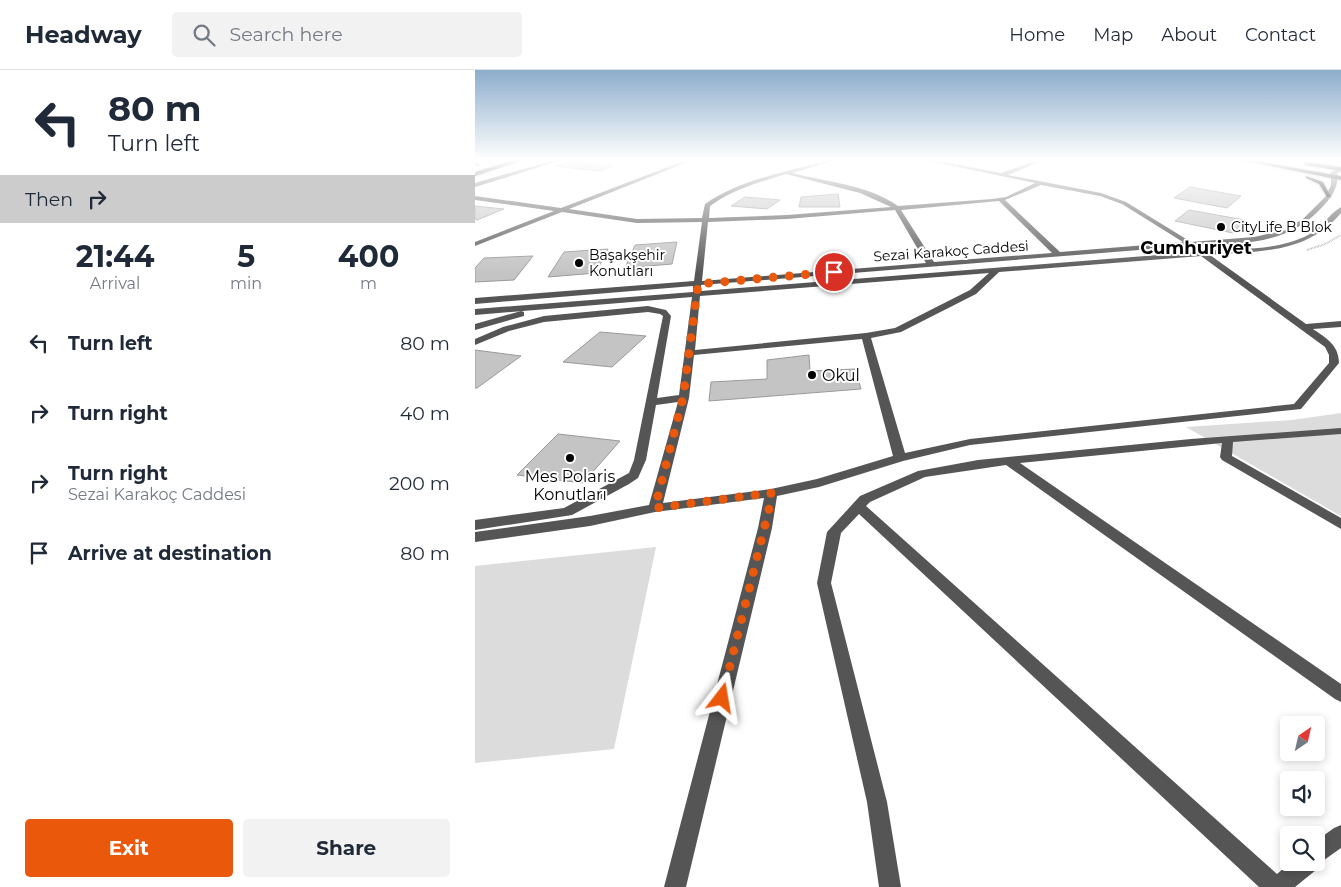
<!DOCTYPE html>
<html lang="en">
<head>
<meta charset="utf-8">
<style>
	body { margin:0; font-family:Montserrat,sans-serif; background:#f2f2f3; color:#1f2937; height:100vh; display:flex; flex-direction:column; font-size:19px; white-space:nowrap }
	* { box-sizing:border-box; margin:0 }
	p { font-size:16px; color:#747a83 }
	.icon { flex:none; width:28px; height:28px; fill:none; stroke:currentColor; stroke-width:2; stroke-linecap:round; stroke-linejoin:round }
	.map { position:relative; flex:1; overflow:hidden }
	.panel { display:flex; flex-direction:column; background:#fff; width:475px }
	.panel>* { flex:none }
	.banner { background:#fff; color:#1f2937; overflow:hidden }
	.needle { width:32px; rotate:34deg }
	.controls { position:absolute; left:805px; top:646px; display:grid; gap:10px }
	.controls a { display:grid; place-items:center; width:45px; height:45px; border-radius:5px; background:#fff; box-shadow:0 2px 8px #0003; font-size:25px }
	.pin { position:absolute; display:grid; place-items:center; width:42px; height:42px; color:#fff; margin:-21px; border:2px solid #fff; border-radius:50%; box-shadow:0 1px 5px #0007 }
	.me { position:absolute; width:55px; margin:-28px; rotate:14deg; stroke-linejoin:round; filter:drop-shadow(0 0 4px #0008) }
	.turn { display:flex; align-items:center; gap:18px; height:105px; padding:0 25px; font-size:22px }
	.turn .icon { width:65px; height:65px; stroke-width:2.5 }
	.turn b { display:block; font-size:35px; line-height:42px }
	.then { display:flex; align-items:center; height:48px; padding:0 25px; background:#0003; gap:10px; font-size:19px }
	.eta { display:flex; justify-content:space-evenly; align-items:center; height:85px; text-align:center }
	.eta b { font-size:30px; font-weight:700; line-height:35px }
	.button { display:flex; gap:10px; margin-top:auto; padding:10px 25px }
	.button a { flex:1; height:58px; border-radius:5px; background:#ea580c; color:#fff; font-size:20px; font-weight:700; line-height:58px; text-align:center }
	.button a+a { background:#f2f2f3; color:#1f2937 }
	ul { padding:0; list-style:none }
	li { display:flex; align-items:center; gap:15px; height:70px; padding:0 25px }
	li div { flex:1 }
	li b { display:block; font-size:19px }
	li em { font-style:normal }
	header { display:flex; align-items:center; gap:30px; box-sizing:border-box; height:70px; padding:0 25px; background:#fff; border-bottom:1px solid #e0e1e3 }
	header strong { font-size:24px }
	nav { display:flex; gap:28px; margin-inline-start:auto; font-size:18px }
	.search { width:350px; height:45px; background:#f2f2f3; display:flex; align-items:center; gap:12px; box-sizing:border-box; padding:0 18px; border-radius:5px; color:#747a83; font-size:19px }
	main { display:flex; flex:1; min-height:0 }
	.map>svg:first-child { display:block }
	.green { fill:#dcdcdc }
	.building { fill:#c4c4c4; stroke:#999 }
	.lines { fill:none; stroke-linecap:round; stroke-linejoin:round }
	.major-casing { stroke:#dbdbdb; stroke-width:3 }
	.highway-casing { stroke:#dbdbdb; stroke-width:3 }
	.path { stroke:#777; stroke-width:2; stroke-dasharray:0.5 1; stroke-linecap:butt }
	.minor { fill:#555; fill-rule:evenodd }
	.major { fill:#000; fill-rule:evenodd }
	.highway { fill:#000; fill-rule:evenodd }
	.path-bridge { stroke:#777; stroke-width:1; stroke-dasharray:0.5 1; stroke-linecap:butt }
	.route { stroke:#ea580c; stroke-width:9; stroke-dasharray:0 16.2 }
	.poi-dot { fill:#000; stroke:#fff; stroke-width:2 }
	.labels { text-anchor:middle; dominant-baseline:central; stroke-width:4; stroke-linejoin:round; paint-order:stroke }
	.far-poi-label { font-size:14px; fill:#000; stroke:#fff; text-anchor:start }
	.far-street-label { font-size:14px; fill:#000; stroke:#fff }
	.poi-label { font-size:16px; fill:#000; stroke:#fff; text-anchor:start }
	.far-district-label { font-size:18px; font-weight:bold; fill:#000; stroke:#fff }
</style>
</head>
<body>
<header>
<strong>Headway</strong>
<div class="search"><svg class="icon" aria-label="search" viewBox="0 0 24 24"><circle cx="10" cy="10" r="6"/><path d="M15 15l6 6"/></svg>Search here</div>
<nav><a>Home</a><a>Map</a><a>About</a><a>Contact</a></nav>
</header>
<main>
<section class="panel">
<div class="banner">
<div class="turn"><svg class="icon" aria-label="left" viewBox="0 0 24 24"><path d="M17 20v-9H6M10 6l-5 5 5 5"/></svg><div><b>80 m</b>Turn left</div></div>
<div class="then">Then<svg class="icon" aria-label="right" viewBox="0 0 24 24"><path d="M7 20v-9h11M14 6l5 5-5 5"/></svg></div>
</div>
<div class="eta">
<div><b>21:44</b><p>Arrival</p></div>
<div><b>5</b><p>min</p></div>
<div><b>400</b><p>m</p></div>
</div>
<ul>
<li><svg class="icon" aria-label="left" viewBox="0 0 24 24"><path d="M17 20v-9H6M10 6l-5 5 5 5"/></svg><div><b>Turn left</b></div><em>80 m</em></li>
<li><svg class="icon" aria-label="right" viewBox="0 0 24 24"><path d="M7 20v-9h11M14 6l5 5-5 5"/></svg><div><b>Turn right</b></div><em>40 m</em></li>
<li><svg class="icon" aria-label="right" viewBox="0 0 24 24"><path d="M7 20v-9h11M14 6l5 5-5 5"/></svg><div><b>Turn right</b><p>Sezai Karakoç Caddesi</p></div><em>200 m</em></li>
<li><svg class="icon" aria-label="arrive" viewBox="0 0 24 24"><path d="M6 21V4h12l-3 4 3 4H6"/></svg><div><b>Arrive at destination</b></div><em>80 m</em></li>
</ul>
<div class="button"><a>Exit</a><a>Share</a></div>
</section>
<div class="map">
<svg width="866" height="817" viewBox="0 0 866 817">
	<rect width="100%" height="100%" fill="#fff"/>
	<!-- green -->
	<g class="green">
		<path d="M866 343V446L711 357 817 350Z"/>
		<path d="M181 477 139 679 0 693V496Z"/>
	</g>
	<!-- building -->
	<g class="building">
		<path d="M96 91 121 93 105 99 80 96Z"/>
		<path d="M121 93 139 95 125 101 105 99Z"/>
		<path d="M715 117 766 126 752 138 699 128Z"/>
		<path d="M363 124 365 137H324L326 127Z"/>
		<path d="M270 127 305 130 292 139 256 136Z"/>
		<path d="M0 136 29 139 2 150 0 149Z"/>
		<path d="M714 140 770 150 758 163 700 151Z"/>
		<path d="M202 172 197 194 150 198 160 175Z"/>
		<path d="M133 179 121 203 73 207 89 182Z"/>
		<path d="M58 186 39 210 0 212V198L9 188Z"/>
		<path d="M125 262 171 266 137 297 88 292Z"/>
		<path d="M0 280 46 286 2 318H0Z"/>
		<path d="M334 285 335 301 380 299 386 319 234 331 236 312 292 309V290Z"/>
		<path d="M83 364 145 371 108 413 42 405Z"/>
	</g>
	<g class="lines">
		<!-- major casing -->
		<g class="major-casing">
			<g id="major">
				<path d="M765 90H775L866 106V110Z"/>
				<path d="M831 92 866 97V101L829 95Z"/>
				<path d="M831 106 848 112 856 127H852L844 114 831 108Z"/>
			</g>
		</g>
		<!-- highway casing -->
		<g class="highway-casing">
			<path id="highway" d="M40 90H49L0 106V102Z"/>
		</g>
		<!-- path -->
		<path class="path" d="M832 180 850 174 866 165"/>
		<!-- minor -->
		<g class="minor">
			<path d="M79 90H87L0 117V113Z"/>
			<path d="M211 90H218L94 139 162 149 227 148 230 134C266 109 312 102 353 90H361L317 103C352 112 394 115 423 136L517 129 531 127 560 113 449 90H459L526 103 563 90H569L533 105 626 123 651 132 716 172 779 167 811 160 829 148 851 126 856 115V102L866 98V102L862 103C864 115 858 125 850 134 815 175 771 173 722 176L729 181C763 178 803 181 833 165 847 158 854 144 866 137V143C832 184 784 181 735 185L831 254 866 251V257L838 259C851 268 864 275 864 293L826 339 495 375 428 391 344 417 302 426 297 458 211 817H189L283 458 289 428 180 442 115 456 0 472V462L115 446 174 435 203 332 181 335 171 390 163 408 154 414 97 445 0 460V450L89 438 154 403 159 390 188 246 185 244 173 242 69 252 34 261 0 275V269L28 257 69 246 173 236 191 240 196 246 182 328 204 325 217 227 0 245V239L218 222V216L0 234V228L219 211 227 152 162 153 87 142 0 176V172L79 141 0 130V126L86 138ZM311 104 385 123 416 137 312 145 234 148 235 136C258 119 285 112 311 104ZM566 115 625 126 647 134 708 172 585 182 530 130ZM524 131 577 183 459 192 426 140ZM420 140 451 193 227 211 233 152 312 149ZM714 176 721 182 226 221V215ZM726 186 850 277 854 285V293L819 334 495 369 430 383 396 268 426 262 501 224 524 202ZM514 203 495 220 420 258 391 263 220 280 225 226ZM387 269 418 386 342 409 296 419 188 433 214 328 219 285Z"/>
			<path d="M0 92 4 94V96H0Z"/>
			<path d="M46 241 49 242V246L0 260V254Z"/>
			<path d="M866 358V364L758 372 757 386 866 448V459L747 390 745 387 747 373 545 393 866 614V632L860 629 531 395 450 407 395 432 391 436 802 804 816 792H841V771L859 758 866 755V778L842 795 841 800 820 817H784L384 444 366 463 356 513 412 732 426 817H404L392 732 342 513 352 462 385 426 443 401 503 390 716 369Z"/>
		</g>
		<!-- major -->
		<use href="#major" class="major"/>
		<!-- highway -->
		<use href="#highway" class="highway"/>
		<!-- path-bridge -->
		<path class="path-bridge" d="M0 103 20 105"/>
	</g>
	<!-- sky -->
	<linearGradient id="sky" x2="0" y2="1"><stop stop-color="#8cadcc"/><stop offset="0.44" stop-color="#fff"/><stop offset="1" stop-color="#fff" stop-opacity="0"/></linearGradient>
	<rect width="866" height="204" fill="url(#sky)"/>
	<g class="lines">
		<!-- route -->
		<path class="route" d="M247 628 294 439 296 423 180 438 208 328 223 214 359 202"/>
	</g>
	<!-- markers -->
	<g class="poi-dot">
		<circle cx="746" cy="157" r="5"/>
		<circle cx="104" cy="193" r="5"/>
		<circle cx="337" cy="305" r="5"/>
		<circle cx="95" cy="388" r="5"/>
	</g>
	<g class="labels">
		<!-- far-poi labels -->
		<g class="far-poi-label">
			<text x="756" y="157">CityLife B Blok</text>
			<text x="114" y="185">Başakşehir<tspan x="114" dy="16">Konutları</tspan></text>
		</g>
		<!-- far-street labels -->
		<g class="far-street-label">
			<text transform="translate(476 181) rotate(-4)">Sezai Karakoç Caddesi</text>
		</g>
		<!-- poi labels -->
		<g class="poi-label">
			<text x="347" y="305">Okul</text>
			<text x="95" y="406" text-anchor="middle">Mes Polaris<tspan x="95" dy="18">Konutları</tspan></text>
		</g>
		<!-- far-district labels -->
		<g class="far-district-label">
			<text x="721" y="178">Cumhuriyet</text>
		</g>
	</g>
</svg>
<div class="controls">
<a><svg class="needle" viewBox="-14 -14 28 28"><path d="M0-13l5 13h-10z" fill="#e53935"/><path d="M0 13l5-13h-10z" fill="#747a83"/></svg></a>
<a><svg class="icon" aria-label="sound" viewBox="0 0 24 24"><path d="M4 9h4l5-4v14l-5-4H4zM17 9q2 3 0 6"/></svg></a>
<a><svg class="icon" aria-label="search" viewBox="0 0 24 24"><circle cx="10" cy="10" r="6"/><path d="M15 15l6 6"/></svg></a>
</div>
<div class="pin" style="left:359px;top:202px;background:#d93025"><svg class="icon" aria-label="arrive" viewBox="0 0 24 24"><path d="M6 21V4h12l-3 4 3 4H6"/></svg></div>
<svg class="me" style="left:247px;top:628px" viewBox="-20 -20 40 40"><path d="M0-17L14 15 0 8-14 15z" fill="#ea580c" stroke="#fff" stroke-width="4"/></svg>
</div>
</main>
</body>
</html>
